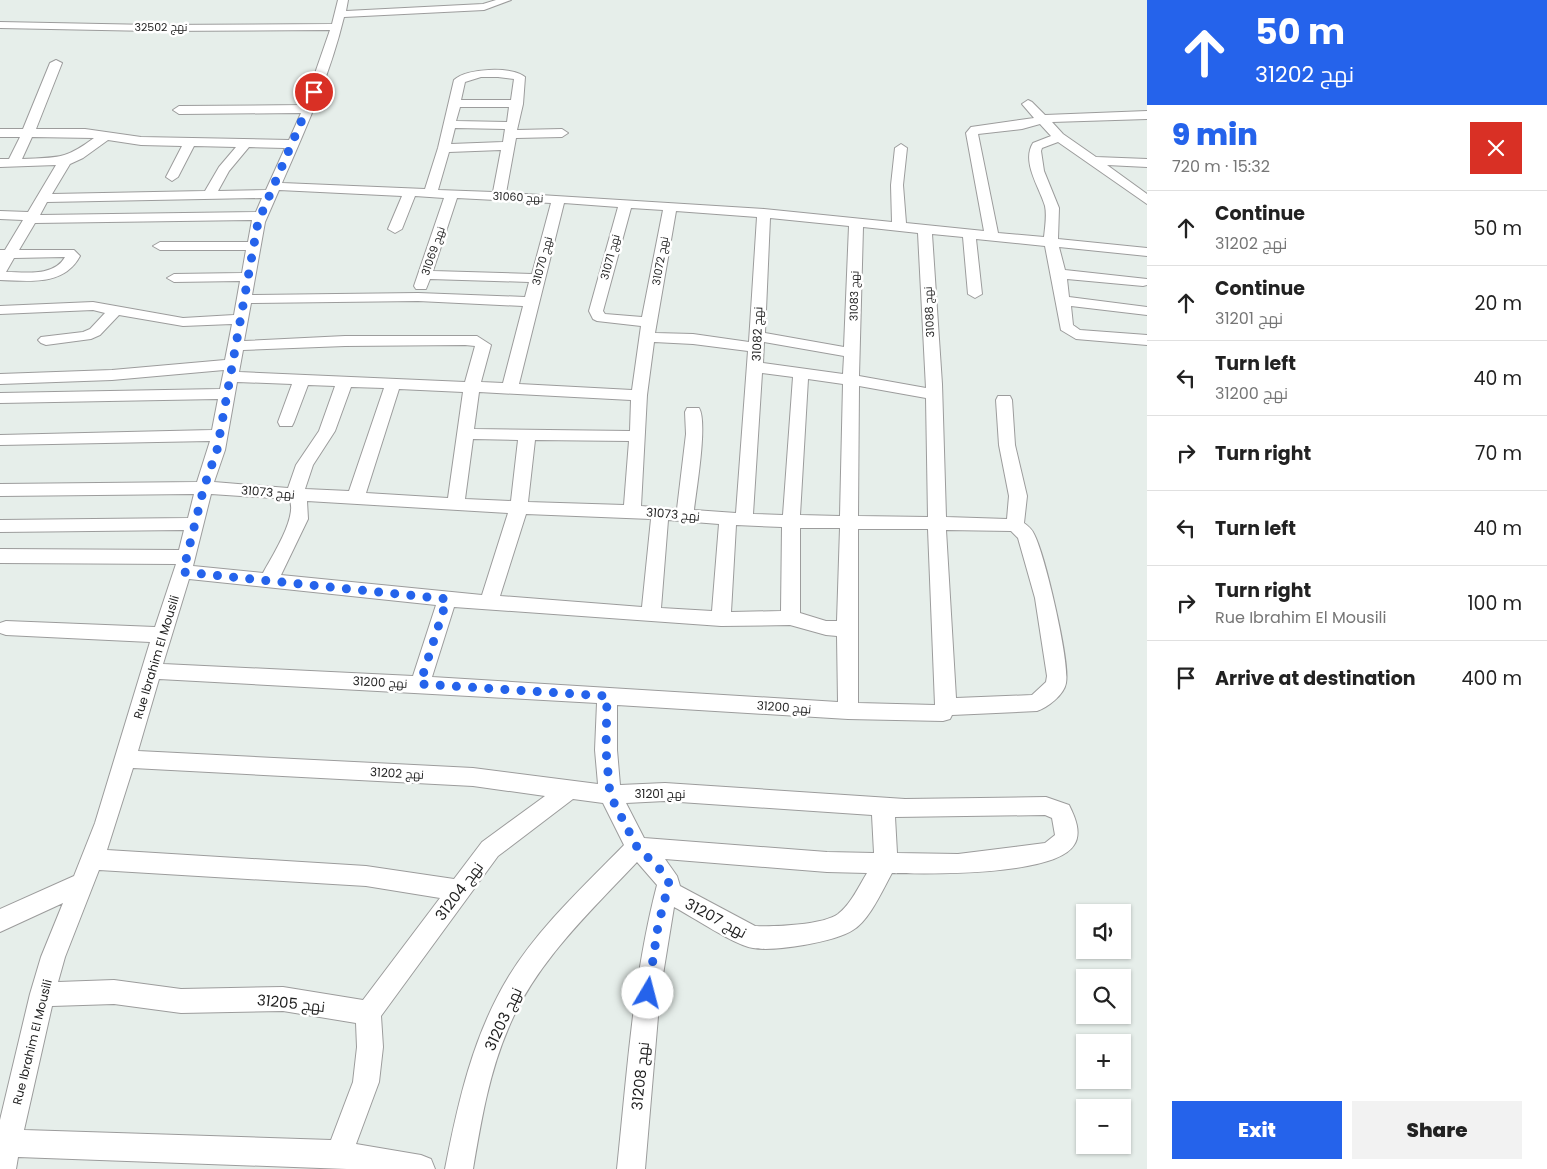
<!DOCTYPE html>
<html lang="en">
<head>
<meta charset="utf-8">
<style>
	body { margin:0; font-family:Poppins,Cairo,sans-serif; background:#f2f2f2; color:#222; height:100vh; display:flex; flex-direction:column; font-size:19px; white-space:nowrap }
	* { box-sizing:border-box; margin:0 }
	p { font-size:16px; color:#767676 }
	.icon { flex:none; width:28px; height:28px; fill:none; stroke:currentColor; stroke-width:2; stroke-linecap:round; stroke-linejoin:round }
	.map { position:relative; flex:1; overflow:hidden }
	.drawer { display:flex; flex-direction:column; background:#fff; width:400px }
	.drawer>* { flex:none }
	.hud { background:#2563eb; color:#fff; overflow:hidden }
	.buttons { position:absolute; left:1076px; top:904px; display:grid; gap:10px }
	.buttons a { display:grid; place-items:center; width:55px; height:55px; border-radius:0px; background:#fff; box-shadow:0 1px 4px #0004; font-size:25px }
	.pin { position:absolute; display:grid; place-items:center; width:42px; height:42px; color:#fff; margin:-21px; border:2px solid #fff; border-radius:50%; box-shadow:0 1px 5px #0007 }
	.me { position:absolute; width:55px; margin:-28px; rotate:8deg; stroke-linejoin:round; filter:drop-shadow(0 0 4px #0008) }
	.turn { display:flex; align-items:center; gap:18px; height:105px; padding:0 25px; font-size:22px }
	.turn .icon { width:65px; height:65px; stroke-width:2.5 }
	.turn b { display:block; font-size:35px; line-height:42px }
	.round { display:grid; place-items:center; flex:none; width:52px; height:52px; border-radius:0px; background:#f2f2f2 }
	.head { display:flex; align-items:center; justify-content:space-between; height:85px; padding:0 25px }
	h1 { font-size:30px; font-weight:800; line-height:38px; color:#2563eb }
	.primary-button { display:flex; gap:10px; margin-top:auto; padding:10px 25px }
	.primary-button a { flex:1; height:58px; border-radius:0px; background:#2563eb; color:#fff; font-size:20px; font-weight:800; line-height:58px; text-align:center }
	.primary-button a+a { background:#f2f2f2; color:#222 }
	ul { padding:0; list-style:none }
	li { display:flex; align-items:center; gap:15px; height:75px; padding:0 25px; border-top:1px solid #e0e0e0 }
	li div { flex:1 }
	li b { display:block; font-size:19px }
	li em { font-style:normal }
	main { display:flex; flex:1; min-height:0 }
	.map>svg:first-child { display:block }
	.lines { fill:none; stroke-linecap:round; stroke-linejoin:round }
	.minor-casing { stroke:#9c9c9c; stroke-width:2 }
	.minor { fill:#fff; fill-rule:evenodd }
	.route { stroke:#2563eb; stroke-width:9; stroke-dasharray:0 16.2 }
	.labels { text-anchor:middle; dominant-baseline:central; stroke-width:5; stroke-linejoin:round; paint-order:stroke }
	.far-street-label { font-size:11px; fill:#1f1f1f; stroke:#fff }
	.street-label { font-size:12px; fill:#1f1f1f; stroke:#fff }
	.near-street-label { font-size:15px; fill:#1f1f1f; stroke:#fff }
</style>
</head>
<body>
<main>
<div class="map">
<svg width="1147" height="1169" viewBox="0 0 1147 1169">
	<rect width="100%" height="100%" fill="#e6eeea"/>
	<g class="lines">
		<!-- minor casing -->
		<g class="minor-casing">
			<path id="minor" d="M338 0H348L346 11 483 4 496 0H511L484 10 344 17C330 75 306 128 282 183L425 189 438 148 454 80C466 68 513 66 525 77L523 104 517 130 562 129 568 133 562 137 516 138 506 193 764 209 892 222 891 185 895 148 901 144 907 148 903 185 906 223 984 231 966 133 971 127 1034 118 1022 104 1028 100 1032 102 1045 115 1147 111V119L1052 122 1063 134 1096 157 1147 159V167L1107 165 1147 194V204L1058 142 1042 148 1041 151 1044 171 1059 208 1058 239 1147 248V256L1059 247 1065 270 1147 279V285L1143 286 1067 279 1069 297 1147 307V315L1071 306 1073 325 1080 330 1147 335V345L1076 339 1061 330 1045 246 976 239 982 294 975 298 968 294 963 237 932 234 942 384 946 517 1007 519 1009 496 999 445 996 400 998 396H1010L1012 400 1015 445 1027 496 1024 523C1028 526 1032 529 1034 534 1045 555 1070 662 1066 683 1064 695 1047 708 1037 711L952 715 950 719 943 721 848 719 617 705V750L620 785 665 783 905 799 1046 797 1069 805C1075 817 1082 833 1074 845 1055 876 928 874 892 873 883 889 869 921 853 930 835 942 774 952 753 948 734 945 693 917 674 907L660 993 645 1169H617C627 1074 633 977 657 885L637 862C589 913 535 963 508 1029 489 1073 481 1122 473 1169H445C458 1102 473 1035 509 976 540 926 584 886 624 845L603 803 573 799 498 856 381 1016 383 1047 379 1082 356 1144 421 1155 431 1159 435 1169H347L18 1157 16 1169H0V1120L30 994 41 957 63 903 0 932V909L74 876 95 823 150 642 6 635 0 633V623L6 621 155 627 176 564 0 563V549L179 550 184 530 0 532V520L188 518 194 494 0 496V484L197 482 210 441 0 445V435L212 430 218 399 0 403V393L220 389 224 370 112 380 0 384V374L112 370 225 360 232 324 183 326 119 315 100 335 91 339 46 345 41 343 38 340 41 337 83 332 90 329 105 313 93 310 0 314V306L93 302 183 318 234 315 240 281 174 282 167 278 174 274 242 273 246 250H160L153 246 160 242H248L252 220 35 223 19 250H74L80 256C64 286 30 281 0 280V250H5L23 220 0 219V211L28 212 56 165 0 167V159H9L20 137H0V129H23L50 63 56 60 62 63 36 129H85L141 137 289 140 301 113 179 114 173 110 179 106 304 105 330 30 152 31 0 28V22L152 25 332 24ZM498 77 514 79 511 100H461L465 82 481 77ZM460 107H509L507 122 456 121ZM1040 124 1051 136 1033 143C1021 162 1040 188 1045 206 1047 215 1045 228 1044 237L998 233 978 134 1022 129ZM455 128 505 129 503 142 451 144ZM32 137 94 138C64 160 59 157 22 159ZM108 140 141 145 182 146 166 177 172 181 178 177 194 146 236 147 219 167 205 191 52 194 70 164 83 158ZM249 147 285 148 266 190 218 191 229 171ZM501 150 493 192 438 190 449 152ZM279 190 402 196 388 229 395 233 402 229 415 196 444 198 414 286 416 289H426L430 279 529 282 525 297 418 293 252 295 265 222ZM262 198 256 212 40 215 47 202ZM457 198 551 203 532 274 433 271ZM564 203 618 207 589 311 593 319 597 321 641 326 632 390 519 384ZM631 208 663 210 642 317 605 314 603 311ZM676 211 757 217 749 342 693 334 655 333ZM770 218 849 226 844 347 765 333ZM863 227 918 233 926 388 859 376ZM65 257C54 277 25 272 6 272L14 258ZM418 301 523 306 503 383 481 382 491 345 477 336H345L244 341 251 303ZM654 342 693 344 748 351 736 513 694 510C696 491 708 422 699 408H687L685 412 686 434 677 509 641 506 647 395ZM764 342 844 356 843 374 763 363ZM465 345 475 346 465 382 239 372 243 350 345 346ZM762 373 793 377 783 515 753 514ZM808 379 843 384 840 516 800 515ZM237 382 292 384 278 422 280 426H292L294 422 308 385 335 386 319 431 296 465 288 488 214 482 225 450ZM859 386 926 398 928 517 858 516ZM351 387 384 388 349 491 305 489 313 465 335 431ZM399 389 463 392 448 498 366 493ZM479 392 631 400 630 431 474 429ZM473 439 518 440 511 501 465 499ZM535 440 629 441 624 505 528 502ZM211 494 289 499C299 515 271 558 263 573L193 566ZM307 501 508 513 482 595 281 575 308 519ZM526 514 651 519 642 607 500 596ZM668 520 719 524 712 611 661 608ZM736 525 782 527 781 611 731 612ZM800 528H840L837 621H826L800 613ZM858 529H928L935 705 858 703ZM946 530 1011 531 1018 538 1035 598 1047 676 1046 682 1032 695 956 698ZM189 579 436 605 413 676 163 664ZM454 607 721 626 790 625 826 635 837 636 838 702 432 677ZM159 679 597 703 595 750 598 784 473 768 138 751ZM133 768 473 786 545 796 482 842 454 879 366 866 107 850ZM665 801 872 815 874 853 827 852 644 838 626 803ZM1045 815 1052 818 1055 835 1045 843 958 854 897 853 895 817ZM665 859 827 872 867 873C859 886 851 904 838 914 823 925 773 927 755 926L680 886 677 876ZM99 870 366 886 440 898 363 1000 283 987 181 989 114 980 58 982 65 957ZM114 1004 181 1013 283 1011 356 1023 357 1047 353 1082 331 1140 24 1130 52 1006Z"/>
		</g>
		<!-- minor -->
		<use href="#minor" class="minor"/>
	</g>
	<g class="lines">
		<!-- route -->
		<path class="route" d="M314 92 258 222 217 450 204 487 183 572 447 599 420 684 607 696 606 750 610 795 637 847 659 868 669 883 658 926 648 993"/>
	</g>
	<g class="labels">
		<!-- far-street labels -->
		<g class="far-street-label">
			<text x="161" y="27">نهج 32502</text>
			<text transform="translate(518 197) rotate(3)">نهج 31060</text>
			<text transform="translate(433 251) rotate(-71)">نهج 31069</text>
			<text transform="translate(610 257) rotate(-75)">نهج 31071</text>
			<text transform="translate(542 261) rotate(-75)">نهج 31070</text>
			<text transform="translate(660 261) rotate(-80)">نهج 31072</text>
			<text transform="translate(854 296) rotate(-89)">نهج 31083</text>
			<text transform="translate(929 312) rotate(-93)">نهج 31088</text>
		</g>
		<!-- street labels -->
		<g class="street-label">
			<text transform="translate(757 334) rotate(-88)">نهج 31082</text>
			<text transform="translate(268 492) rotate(5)">نهج 31073</text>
			<text transform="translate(673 514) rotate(5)">نهج 31073</text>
			<text transform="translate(156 657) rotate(-73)">Rue Ibrahim El Mousili</text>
			<text transform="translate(380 682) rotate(3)">نهج 31200</text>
			<text transform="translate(784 707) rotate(4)">نهج 31200</text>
			<text transform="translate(397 773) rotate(3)">نهج 31202</text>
			<text x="660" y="793">نهج 31201</text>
			<text transform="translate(32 1042) rotate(-76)">Rue Ibrahim El Mousili</text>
		</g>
		<!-- near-street labels -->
		<g class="near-street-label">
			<text transform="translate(459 891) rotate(-53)">نهج 31204</text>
			<text transform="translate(716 918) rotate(28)">نهج 31207</text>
			<text transform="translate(291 1003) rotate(6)">نهج 31205</text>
			<text transform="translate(503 1019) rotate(-65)">نهج 31203</text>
			<text transform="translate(640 1076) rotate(-84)">نهج 31208</text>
		</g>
	</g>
</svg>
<div class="buttons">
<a><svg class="icon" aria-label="sound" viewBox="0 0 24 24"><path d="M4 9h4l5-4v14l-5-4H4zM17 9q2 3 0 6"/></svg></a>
<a><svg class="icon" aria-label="search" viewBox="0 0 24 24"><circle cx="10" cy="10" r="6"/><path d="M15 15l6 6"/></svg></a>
<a>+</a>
<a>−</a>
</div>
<div class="pin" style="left:314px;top:92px;background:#d93025"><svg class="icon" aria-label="arrive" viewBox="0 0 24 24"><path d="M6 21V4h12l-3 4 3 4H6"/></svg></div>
<svg class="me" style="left:648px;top:993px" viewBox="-20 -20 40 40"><circle r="19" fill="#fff"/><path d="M0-13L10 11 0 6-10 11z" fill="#2563eb"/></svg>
</div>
<section class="drawer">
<div class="hud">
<div class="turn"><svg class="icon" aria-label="ahead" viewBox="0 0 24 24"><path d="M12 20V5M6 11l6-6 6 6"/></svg><div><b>50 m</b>نهج 31202</div></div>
</div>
<div class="head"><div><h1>9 min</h1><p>720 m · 15:32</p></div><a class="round" style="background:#d93025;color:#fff"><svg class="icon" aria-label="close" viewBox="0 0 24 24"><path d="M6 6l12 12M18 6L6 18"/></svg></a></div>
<ul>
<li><svg class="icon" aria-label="ahead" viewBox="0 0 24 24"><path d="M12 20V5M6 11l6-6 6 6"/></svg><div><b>Continue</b><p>نهج 31202</p></div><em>50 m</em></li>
<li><svg class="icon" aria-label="ahead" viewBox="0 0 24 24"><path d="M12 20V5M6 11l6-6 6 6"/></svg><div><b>Continue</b><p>نهج 31201</p></div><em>20 m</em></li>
<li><svg class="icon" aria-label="left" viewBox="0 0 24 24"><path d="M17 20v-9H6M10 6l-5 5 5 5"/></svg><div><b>Turn left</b><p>نهج 31200</p></div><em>40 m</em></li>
<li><svg class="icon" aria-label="right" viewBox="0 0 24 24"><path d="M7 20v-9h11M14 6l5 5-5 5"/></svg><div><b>Turn right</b></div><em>70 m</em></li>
<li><svg class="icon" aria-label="left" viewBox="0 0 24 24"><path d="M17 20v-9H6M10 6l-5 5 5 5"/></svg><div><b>Turn left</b></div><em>40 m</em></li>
<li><svg class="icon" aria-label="right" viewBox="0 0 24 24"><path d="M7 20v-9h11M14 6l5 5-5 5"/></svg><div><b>Turn right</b><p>Rue Ibrahim El Mousili</p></div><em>100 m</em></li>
<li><svg class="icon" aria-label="arrive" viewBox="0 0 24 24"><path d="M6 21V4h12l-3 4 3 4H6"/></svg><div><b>Arrive at destination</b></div><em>400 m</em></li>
</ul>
<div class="primary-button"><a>Exit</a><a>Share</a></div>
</section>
</main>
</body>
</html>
